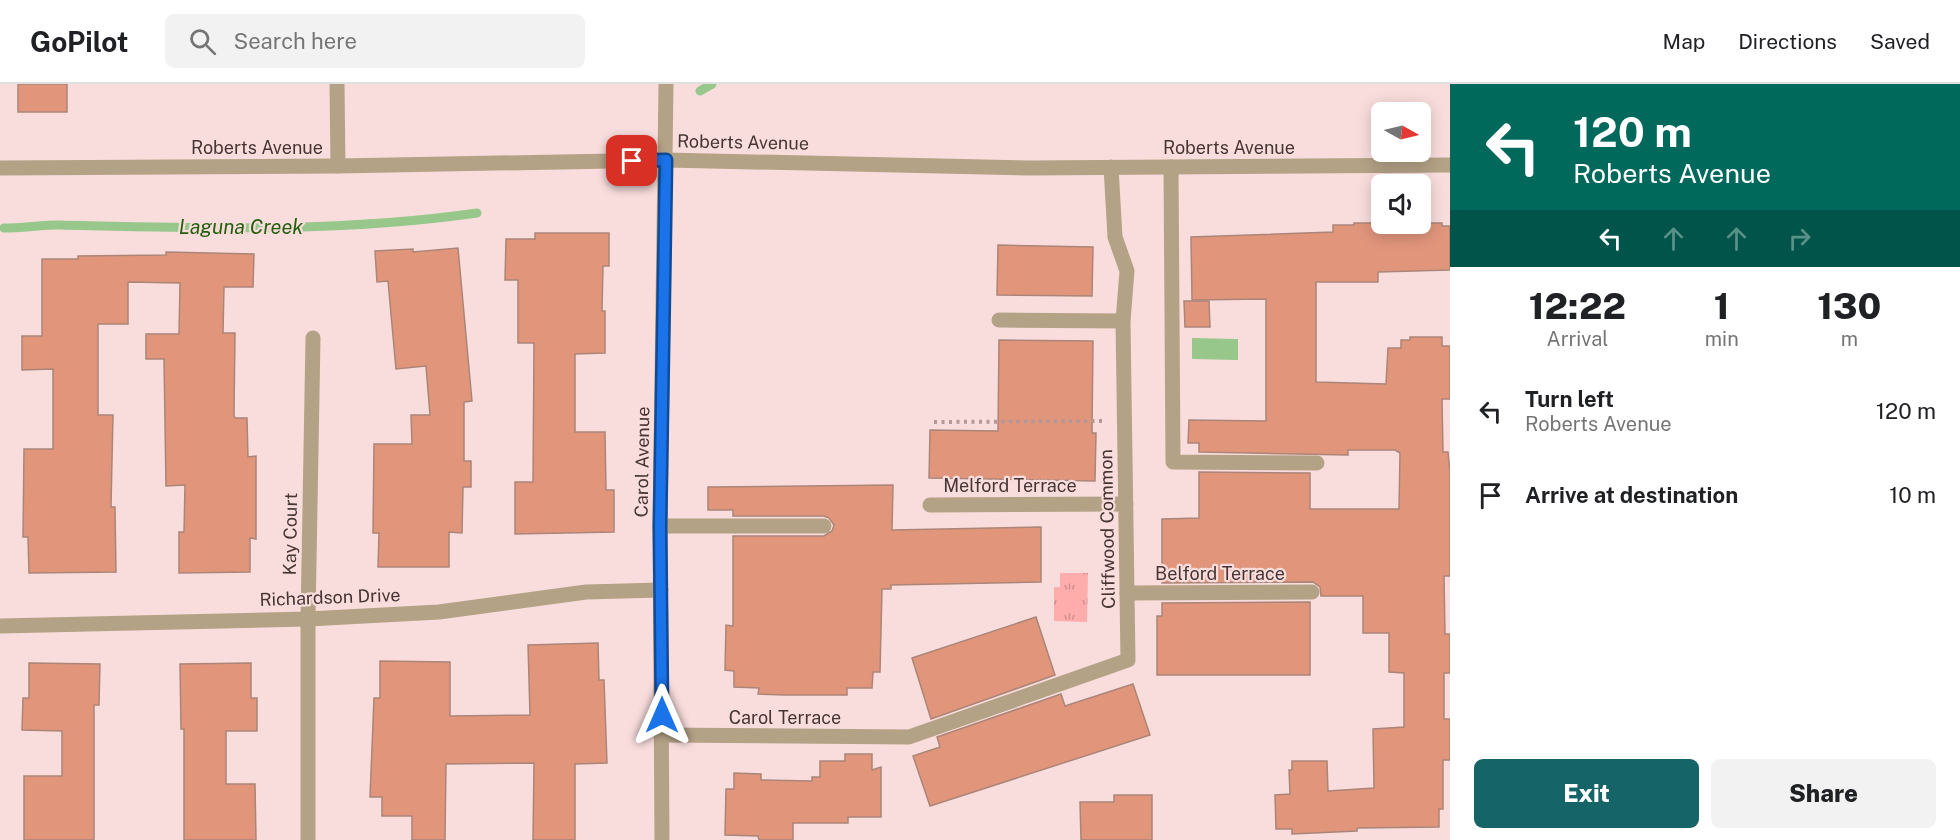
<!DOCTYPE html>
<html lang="en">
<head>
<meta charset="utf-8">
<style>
	body { margin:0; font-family:"Public Sans",sans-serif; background:#f2f2f2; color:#202124; height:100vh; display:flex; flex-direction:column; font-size:22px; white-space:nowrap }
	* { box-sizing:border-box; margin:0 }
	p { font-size:20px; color:#757577 }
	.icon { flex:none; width:33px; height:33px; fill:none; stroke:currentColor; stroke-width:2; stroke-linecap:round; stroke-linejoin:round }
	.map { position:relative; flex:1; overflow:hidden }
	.sheet { display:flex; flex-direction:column; background:#fff; width:510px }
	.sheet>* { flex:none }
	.banner { background:#00695c; color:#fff; overflow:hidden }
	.needle { width:39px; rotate:98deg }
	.fabs { position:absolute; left:1371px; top:18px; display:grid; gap:12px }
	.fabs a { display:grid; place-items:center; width:60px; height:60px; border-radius:9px; background:#fff; box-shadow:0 3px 15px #0003; font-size:30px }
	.pin { position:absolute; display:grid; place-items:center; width:51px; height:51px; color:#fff; margin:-26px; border-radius:12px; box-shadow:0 3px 9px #0006 }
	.me { position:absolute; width:66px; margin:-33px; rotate:0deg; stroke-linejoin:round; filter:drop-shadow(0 0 4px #0008) }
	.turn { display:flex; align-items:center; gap:21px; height:126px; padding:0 24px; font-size:27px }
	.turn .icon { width:78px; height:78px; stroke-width:2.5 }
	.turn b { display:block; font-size:42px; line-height:51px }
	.lanes { display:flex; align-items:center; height:57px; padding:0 24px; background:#0003; justify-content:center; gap:30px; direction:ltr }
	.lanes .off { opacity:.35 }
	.eta { display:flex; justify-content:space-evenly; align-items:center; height:102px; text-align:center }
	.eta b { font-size:36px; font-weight:800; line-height:42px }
	.cta { display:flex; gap:12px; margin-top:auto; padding:12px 24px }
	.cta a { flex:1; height:69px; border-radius:9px; background:#156467; color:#fff; font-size:24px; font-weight:800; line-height:69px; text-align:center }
	.cta a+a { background:#f2f2f2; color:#202124 }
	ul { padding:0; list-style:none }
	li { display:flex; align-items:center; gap:18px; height:84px; padding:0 24px }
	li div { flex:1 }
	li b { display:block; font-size:22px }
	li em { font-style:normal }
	header { display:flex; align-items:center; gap:36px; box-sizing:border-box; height:84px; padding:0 30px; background:#fff; border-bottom:2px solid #e0e0e0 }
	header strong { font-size:28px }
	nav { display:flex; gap:33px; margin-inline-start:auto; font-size:21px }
	.search { width:420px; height:54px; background:#f2f2f2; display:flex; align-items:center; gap:15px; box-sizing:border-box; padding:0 21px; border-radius:9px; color:#757577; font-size:22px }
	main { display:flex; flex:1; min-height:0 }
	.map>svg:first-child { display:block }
	.grass { fill:url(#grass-tufts) }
	.water { fill:#97c78a }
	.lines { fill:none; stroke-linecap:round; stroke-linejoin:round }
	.stream { stroke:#97c78a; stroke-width:9 }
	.building { fill:#e1967c; stroke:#ab8578; stroke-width:1.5 }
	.path { stroke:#b19998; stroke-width:4; stroke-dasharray:3 4.5; stroke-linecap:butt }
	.service { stroke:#b4a286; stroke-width:15 }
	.minor { stroke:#b4a286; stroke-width:15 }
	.tertiary { stroke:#b4a286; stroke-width:15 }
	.route-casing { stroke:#114b97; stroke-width:15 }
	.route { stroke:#1a73e8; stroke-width:10 }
	.labels { text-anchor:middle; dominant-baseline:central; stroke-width:4.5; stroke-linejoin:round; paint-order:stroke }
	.street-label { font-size:18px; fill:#473534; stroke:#f9dddd }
	.water-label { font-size:20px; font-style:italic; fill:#225f0b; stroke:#f9dddd }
</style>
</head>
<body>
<header>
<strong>GoPilot</strong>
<div class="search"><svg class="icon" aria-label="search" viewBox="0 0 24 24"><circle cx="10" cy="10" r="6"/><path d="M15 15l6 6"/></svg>Search here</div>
<nav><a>Map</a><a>Directions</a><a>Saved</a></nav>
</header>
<main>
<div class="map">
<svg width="1450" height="756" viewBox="0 0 1450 756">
	<defs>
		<pattern id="grass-tufts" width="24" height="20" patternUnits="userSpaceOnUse" patternTransform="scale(1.5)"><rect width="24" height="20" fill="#feacac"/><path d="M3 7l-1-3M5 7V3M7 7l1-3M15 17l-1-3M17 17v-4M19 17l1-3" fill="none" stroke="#cf8d8d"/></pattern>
	</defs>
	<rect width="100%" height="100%" fill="#f9dddd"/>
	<!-- grass -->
	<path class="grass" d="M1060 489H1088L1087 538 1054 537V503H1060Z"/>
	<!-- water -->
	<path class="water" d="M1192 254 1238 255V276L1192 275Z"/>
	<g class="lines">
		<!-- stream -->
		<g class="stream">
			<path d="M700 7 712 0"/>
			<path d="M4 144C23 144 41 141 59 141 199 144 338 149 477 129"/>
		</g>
	</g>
	<!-- building -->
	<g class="building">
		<rect x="18" y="0" width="49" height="28"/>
		<path d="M1354 139H1442V142H1450V186L1378 188V198H1316V298L1386 300 1388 264H1401V256H1410V253H1442V262H1450V315H1442L1443 368H1448L1450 389V492H1444L1445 550H1450V589H1444V635H1450V676H1443V725H1439V743L1357 744V747L1292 750V745H1276L1275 711 1290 710 1289 686H1292V677H1327L1328 707 1374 704 1373 645 1404 643V589L1389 588V549H1363V512H1321L1320 503 1313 498 1162 499V435L1199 434V388L1310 389V425H1399L1400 369 1395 366H1348V371L1199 368V359H1188L1189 336 1266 337V215L1192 216 1191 153 1333 148V141H1354Z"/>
		<path d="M535 149H609V182H603L602 227H605V269L575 270V348H605L606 406H614V448L515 450V398H533L534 259H518V196H505L506 155H535Z"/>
		<path d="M998 161 1093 163 1092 212 997 211Z"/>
		<path d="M458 164 472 317 464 318V377H471V403H463L462 449 449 448V483H378L379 449H373L374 360H412L411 331H430L426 282 396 285 388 197 377 198 375 167 413 165V168Z"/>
		<path d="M166 168 254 170 253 203H224L223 249H235L234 331 235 334H247L248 373 256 372V455L250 454V488L179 489V448H184L185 401 166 402 164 275H146V250H179L180 199 128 198V240H98V331H113L111 423H115L116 488 29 489 28 453H23L24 365H53V285L22 286V252H42V175H78V172L166 171Z"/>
		<path d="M1184 217H1209L1210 243H1185Z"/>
		<path d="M999 256 1093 257 1092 349H1096L1095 397 929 394 930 346 998 347Z"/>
		<path d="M893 401 892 446 1041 443V498L891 501V505H882L880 588H873L872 604H847V611H785L758 610 759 604 734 603V587L725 586 726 541 733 542V452H824L832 447 834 441 829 434 824 432H733V426H708V403Z"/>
		<path d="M1310 518V591H1157V532H1162V519Z"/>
		<path d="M1036 533 1055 591 931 635 912 574Z"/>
		<path d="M598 559 599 596H604L607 679 575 680V756H533L534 679 446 680 445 756H412V732H382V713H370L374 614H380V577L450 578V632L530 631 528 561Z"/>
		<path d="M29 579 100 580 99 621H94V756H24V692H62V647L22 646 23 614H29Z"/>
		<path d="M251 579V614H257V647H226V700H255L256 756H184V645H181L180 580Z"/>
		<path d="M1133 600 1150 651 930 722 913 672 940 663 937 653 1061 610 1065 622Z"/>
		<path d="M845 670H872V686L881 683V733H848V739H793V756H759L758 752 725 751 726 705H734V689L761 690V696L812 697V693H820V677H845Z"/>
		<path d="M1114 711H1152V756H1081L1080 718H1114Z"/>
	</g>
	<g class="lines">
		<!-- path -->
		<path class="path" d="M934 338 1103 337"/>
		<!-- service -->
		<g class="service">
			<path d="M1171 83 1173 378 1317 379"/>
			<path d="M660 442H824"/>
		</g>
		<!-- minor -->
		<g class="minor">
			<path d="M337 0 338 82"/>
			<path d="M0 84 338 82 666 76"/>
			<path d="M999 236 1123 237"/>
			<path d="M930 421 1126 420"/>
			<path d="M1127 509 1312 508"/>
			<path d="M0 542 308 535 439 528 586 508 661 506"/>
			<path d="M662 651 909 653 1128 576 1123 237 1127 187 1115 153 1111 83"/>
			<path d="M308 756V535L313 254"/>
			<path d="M662 756 660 442 666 0"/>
		</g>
		<!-- tertiary -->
		<path class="tertiary" d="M666 76 1030 84 1450 81"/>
	</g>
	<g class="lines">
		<!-- route casing -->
		<g class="route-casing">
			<path id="route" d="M632 77 666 76 660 442 662 631"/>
		</g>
		<!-- route -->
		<use href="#route" class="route"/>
	</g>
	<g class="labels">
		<!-- street labels -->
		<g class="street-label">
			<text transform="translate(743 58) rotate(1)">Roberts Avenue</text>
			<text x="257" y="63">Roberts Avenue</text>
			<text x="1229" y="63">Roberts Avenue</text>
			<text transform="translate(642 378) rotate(-89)">Carol Avenue</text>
			<text x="1010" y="401">Melford Terrace</text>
			<text transform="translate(1107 445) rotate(-91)">Cliffwood Common</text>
			<text transform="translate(290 450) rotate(-89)">Kay Court</text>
			<text x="1220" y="489">Belford Terrace</text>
			<text transform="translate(330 513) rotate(-2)">Richardson Drive</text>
			<text x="785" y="633">Carol Terrace</text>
		</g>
		<!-- water labels -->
		<g class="water-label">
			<text x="241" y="143">Laguna Creek</text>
		</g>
	</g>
</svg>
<div class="fabs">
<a><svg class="needle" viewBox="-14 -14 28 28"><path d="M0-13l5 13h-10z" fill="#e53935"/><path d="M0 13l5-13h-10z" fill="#757577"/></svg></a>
<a><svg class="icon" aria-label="sound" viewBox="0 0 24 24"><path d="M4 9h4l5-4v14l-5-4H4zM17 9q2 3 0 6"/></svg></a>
</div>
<div class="pin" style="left:632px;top:77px;background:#d93025"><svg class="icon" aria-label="arrive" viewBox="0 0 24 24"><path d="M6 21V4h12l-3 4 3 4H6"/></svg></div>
<svg class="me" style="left:662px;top:631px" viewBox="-20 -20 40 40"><path d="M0-17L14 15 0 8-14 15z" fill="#1a73e8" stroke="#fff" stroke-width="4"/></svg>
</div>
<section class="sheet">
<div class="banner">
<div class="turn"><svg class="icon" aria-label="left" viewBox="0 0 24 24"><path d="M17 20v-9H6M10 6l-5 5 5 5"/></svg><div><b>120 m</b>Roberts Avenue</div></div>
<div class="lanes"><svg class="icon" aria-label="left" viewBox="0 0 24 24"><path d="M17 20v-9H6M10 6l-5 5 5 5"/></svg><svg class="icon off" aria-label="ahead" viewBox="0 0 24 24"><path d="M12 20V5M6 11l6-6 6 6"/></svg><svg class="icon off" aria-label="ahead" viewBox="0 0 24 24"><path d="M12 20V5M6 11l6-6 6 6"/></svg><svg class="icon off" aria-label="right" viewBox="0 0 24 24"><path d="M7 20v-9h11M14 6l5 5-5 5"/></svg></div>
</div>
<div class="eta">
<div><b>12:22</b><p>Arrival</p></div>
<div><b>1</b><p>min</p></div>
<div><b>130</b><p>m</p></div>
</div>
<ul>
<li><svg class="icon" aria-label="left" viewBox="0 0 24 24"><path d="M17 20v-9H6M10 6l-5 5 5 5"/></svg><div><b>Turn left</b><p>Roberts Avenue</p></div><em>120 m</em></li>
<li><svg class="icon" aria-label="arrive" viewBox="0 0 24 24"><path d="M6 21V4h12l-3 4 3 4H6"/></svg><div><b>Arrive at destination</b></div><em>10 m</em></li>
</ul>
<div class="cta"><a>Exit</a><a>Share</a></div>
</section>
</main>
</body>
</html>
